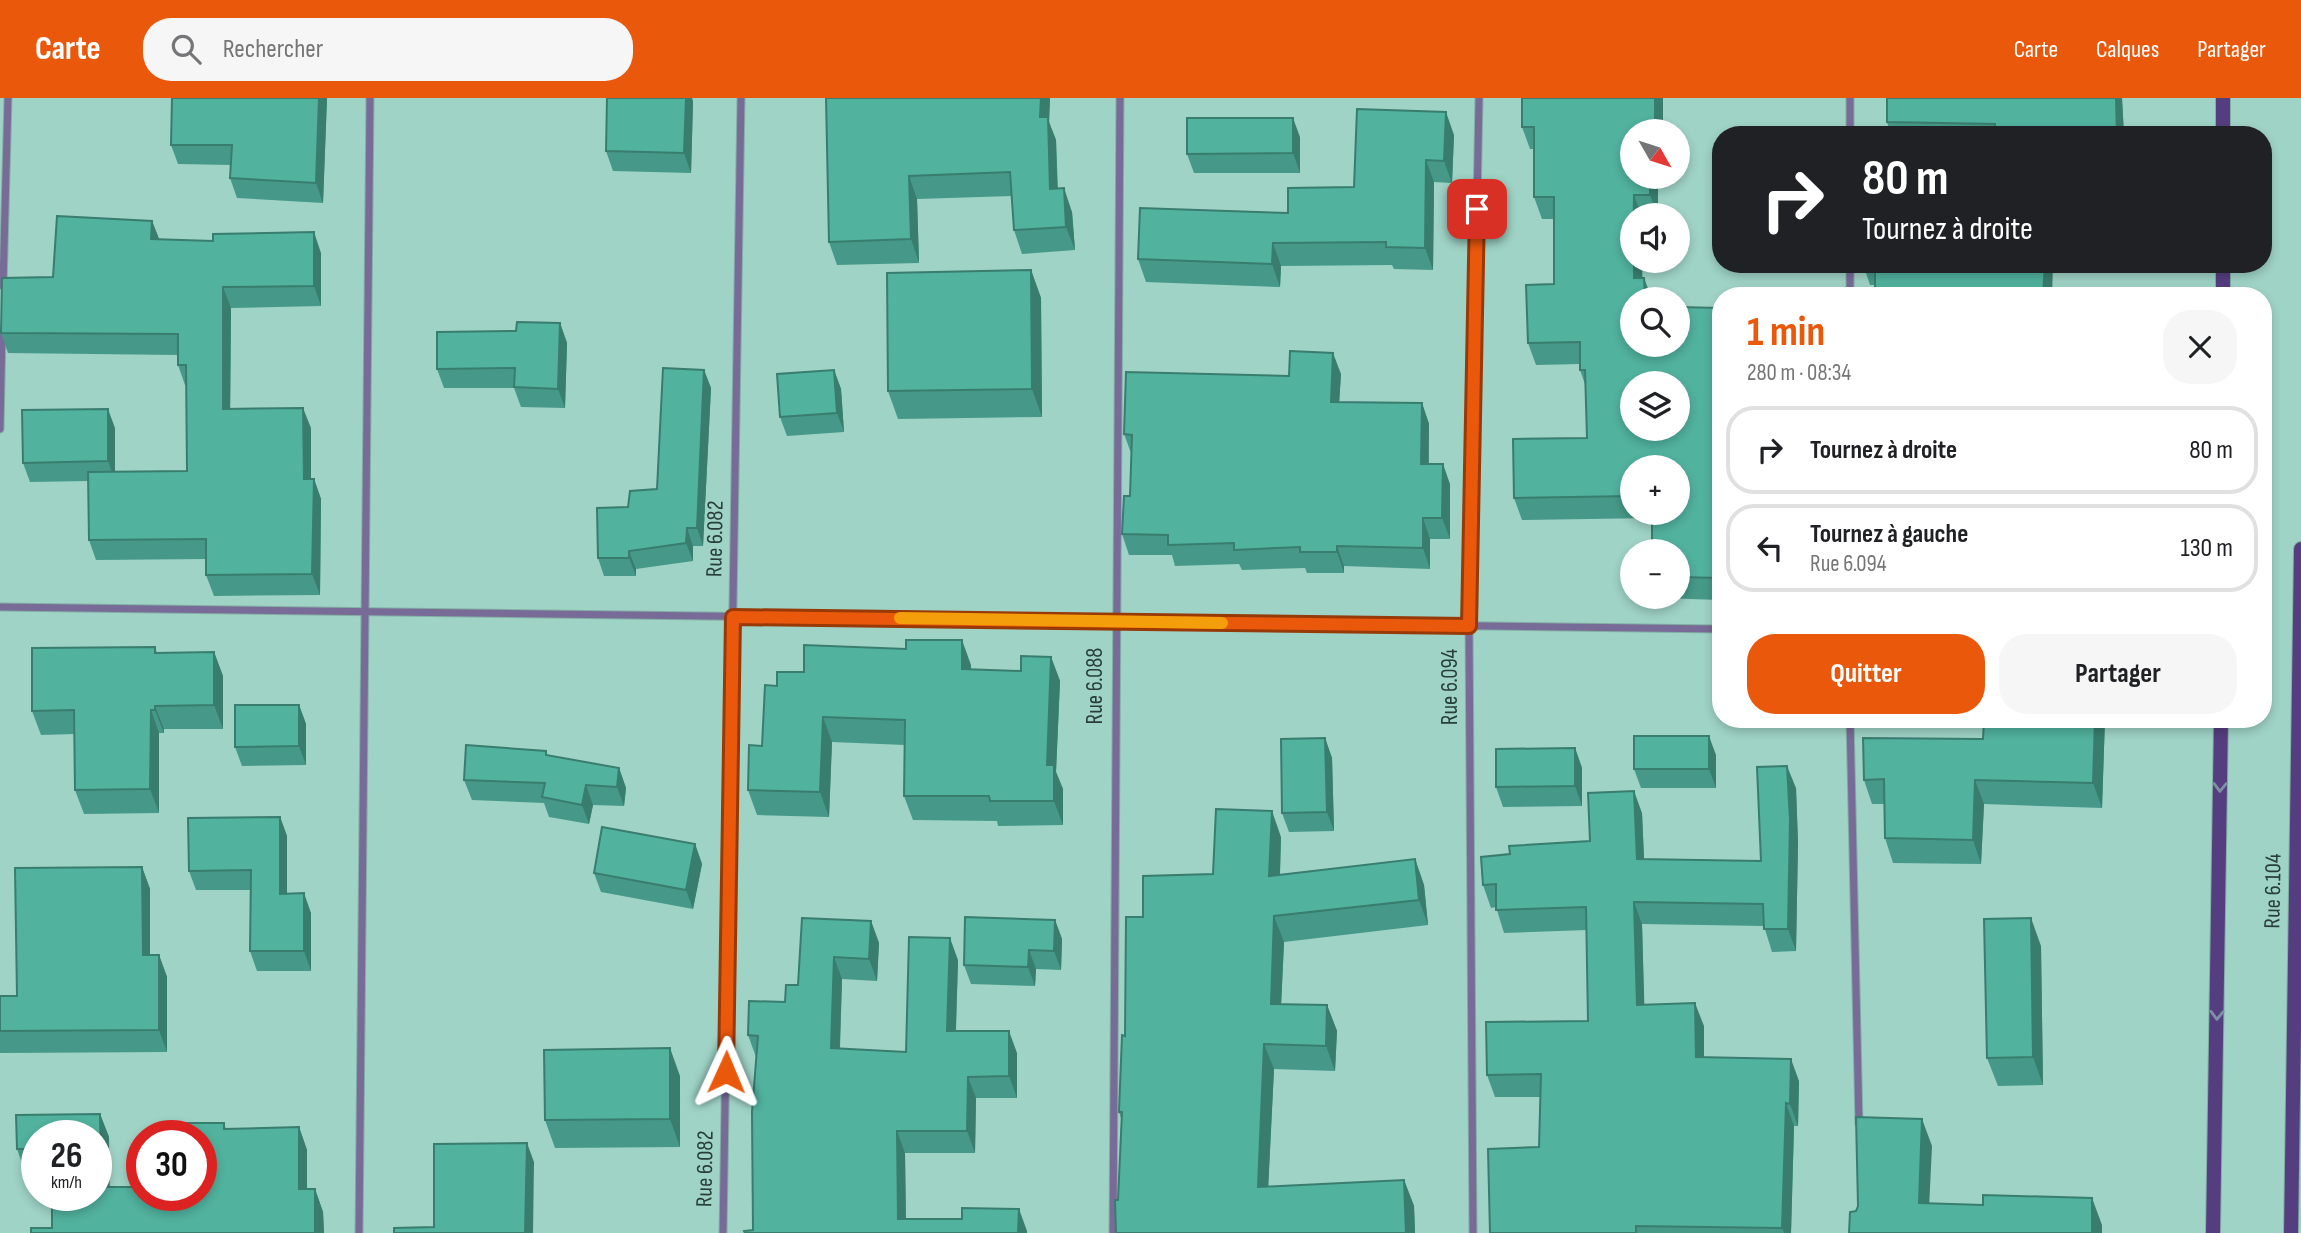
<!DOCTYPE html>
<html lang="fr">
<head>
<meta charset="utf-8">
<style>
	body { margin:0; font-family:"Sofia Sans Condensed",sans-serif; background:#f6f6f6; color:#202124; height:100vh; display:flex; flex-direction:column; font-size:26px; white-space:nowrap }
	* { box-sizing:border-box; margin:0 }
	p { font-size:23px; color:#757577 }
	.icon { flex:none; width:38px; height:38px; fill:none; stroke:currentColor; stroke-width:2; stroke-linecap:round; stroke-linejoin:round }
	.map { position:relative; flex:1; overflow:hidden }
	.panel { position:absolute; left:1712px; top:189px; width:560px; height:441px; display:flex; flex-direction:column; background:#fff; border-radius:28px; box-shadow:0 4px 10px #0003 }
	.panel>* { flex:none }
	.banner { position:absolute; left:1712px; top:28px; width:560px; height:147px; border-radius:28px; box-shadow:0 4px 10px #0003; background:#202124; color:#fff; overflow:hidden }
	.needle { width:46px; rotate:129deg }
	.fabs { position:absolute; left:1620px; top:21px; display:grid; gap:14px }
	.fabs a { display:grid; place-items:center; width:70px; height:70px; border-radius:50%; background:#fff; box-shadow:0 4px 10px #0003; font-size:35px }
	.speed { position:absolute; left:21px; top:1022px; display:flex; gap:14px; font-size:35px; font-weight:700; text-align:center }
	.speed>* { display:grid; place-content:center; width:91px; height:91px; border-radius:50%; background:#fff; box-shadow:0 4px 10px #0003; line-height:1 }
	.speed small { font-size:18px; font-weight:400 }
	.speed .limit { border:10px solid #d22; background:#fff; color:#111 }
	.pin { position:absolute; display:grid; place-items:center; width:60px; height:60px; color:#fff; margin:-30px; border-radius:14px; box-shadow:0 4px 10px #0006 }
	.me { position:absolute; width:77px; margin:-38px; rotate:1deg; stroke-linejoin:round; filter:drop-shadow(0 0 5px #0008) }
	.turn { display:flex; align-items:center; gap:24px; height:147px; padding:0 35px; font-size:32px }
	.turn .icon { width:91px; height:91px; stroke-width:2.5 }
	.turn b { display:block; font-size:49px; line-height:60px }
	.round { display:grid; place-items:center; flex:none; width:74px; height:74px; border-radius:28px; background:#f6f6f6 }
	.headline { display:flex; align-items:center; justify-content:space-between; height:119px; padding:0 35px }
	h1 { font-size:42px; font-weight:700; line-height:52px; color:#ea580c }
	.primary-button { display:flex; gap:14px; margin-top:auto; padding:14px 35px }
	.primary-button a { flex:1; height:80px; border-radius:28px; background:#ea580c; color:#fff; font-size:28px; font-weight:700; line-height:80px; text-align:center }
	.primary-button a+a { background:#f6f6f6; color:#202124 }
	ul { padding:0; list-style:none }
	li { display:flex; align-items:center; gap:21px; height:88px; margin:0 14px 10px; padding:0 21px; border:4px solid #e0e0e0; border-radius:28px }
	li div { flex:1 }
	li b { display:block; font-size:26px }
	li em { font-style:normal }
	header { display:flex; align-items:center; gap:42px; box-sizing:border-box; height:98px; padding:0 35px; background:#ea580c; color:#fff }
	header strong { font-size:33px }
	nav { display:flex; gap:38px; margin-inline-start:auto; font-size:24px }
	.search { width:490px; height:63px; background:#f6f6f6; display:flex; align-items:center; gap:18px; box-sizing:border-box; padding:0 24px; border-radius:28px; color:#757577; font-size:26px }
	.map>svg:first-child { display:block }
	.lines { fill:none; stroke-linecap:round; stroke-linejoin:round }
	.street-casing { stroke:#83afa4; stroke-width:9 }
	.secondary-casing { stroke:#83afa4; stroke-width:16 }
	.street { stroke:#796b98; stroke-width:7 }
	.secondary { stroke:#553e7f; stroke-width:14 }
	.wall { fill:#469988; fill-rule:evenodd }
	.shaded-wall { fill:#397d6f }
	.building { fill:#51b29e; stroke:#397d6f; stroke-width:2; fill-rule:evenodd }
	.oneway { stroke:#7e90a6 }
	.route-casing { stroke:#983908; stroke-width:18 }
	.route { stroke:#ea580c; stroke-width:12 }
	.slow { stroke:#f59e0b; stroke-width:12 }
	.labels { text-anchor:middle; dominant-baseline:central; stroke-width:5; stroke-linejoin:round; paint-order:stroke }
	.street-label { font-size:23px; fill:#293e39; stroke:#9fd3c6 }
</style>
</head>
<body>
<header>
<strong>Carte</strong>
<div class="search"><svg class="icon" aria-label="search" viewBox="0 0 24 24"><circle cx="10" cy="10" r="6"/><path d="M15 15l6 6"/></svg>Rechercher</div>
<nav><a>Carte</a><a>Calques</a><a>Partager</a></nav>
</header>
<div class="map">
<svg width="2301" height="1135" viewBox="0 0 2301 1135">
	<rect width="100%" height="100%" fill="#9fd3c6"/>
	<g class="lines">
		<!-- street casing -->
		<g class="street-casing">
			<g id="street">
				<path d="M1850 37V0"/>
				<path d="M3 188 8 0"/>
				<path d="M1850 198V166"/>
				<path d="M0 331 2 232"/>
				<path d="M0 509 1720 531"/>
				<path d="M1850 621 1859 1026"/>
				<path d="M359 1135 370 0"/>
				<path d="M723 1135 741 0"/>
				<path d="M1113 1135 1120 0"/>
				<path d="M1473 1135 1469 528 1479 0"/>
			</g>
		</g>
		<!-- secondary casing -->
		<g class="secondary-casing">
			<g id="secondary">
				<path d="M2223 37V0"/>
				<path d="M2223 198V166"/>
				<path d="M2213 1135 2221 621"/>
				<path d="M2291 1135 2301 451"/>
			</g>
		</g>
		<!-- street -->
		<use href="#street" class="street"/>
		<!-- secondary -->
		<use href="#secondary" class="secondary"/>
	</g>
	<!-- wall -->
	<g class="wall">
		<path d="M172 0H327L323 105 237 100 230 80 231 67 178 66 171 47Z"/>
		<path d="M607 0H692L693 4 691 75 613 73 606 53Z"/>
		<path d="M826 0H1050L1049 24 1056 42 1058 91 1072 114 1075 152 1022 156 1014 132 1012 98 917 101 919 165 837 167 829 144Z"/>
		<path d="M1522 0H1663V33H1633L1658 79V117H1633V163H1642V180L1633 247 1720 210V502L1659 500V499H1678V453L1652 420 1522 422 1514 400 1587 340 1586 289 1580 272V266L1536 267 1528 245 1554 186V121H1542L1534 99V51H1530L1522 29ZM1633 369 1678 415H1633Z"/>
		<path d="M2122 0 2124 37H1891L1887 24Z"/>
		<path d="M1454 37 1452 85 1434 84 1433 172 1394 171 1392 167 1281 168 1280 189 1146 184 1138 161 1288 115 1354 89Z"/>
		<path d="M1300 39V75H1194L1187 56Z"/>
		<path d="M152 123 159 142 321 155V208L231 210 230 311 311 330V381H314L321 401 320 497 214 498 206 477V461L96 462 89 442 88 383 30 384 23 365 115 330V374L187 373 186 287H185L178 267V257L8 255 1 235 53 179Z"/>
		<path d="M1863 166H2053L1875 187H1870Z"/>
		<path d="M1031 172 1041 200 1042 319 898 321 888 293Z"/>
		<path d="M560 225 567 245 565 310 521 309 514 290H444L437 271Z"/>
		<path d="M704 272 711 290 703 448H693V463L636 471V478H604L598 460 628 409 657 391Z"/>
		<path d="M834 272 841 291 844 334 787 338 780 319Z"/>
		<path d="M1341 276 1339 304 1422 305 1429 326V366L1450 386V441H1430V471L1344 468V475H1307L1305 470 1242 472 1239 466 1175 468 1172 457H1129L1122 436 1130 398 1131 355 1124 336 1289 278Z"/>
		<path d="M155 549 157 555 214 554 223 578V631H164V635H159V715L84 716 75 692V636L41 637 32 613Z"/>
		<path d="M906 551 971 567V571L1021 573 1051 559 1060 583 1056 674 1063 691V727L998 728 997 723 913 722 904 698 905 647 832 644 829 719 757 717 748 692 762 648 777 588 804 574Z"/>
		<path d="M299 607 306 626V667L242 668 235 649Z"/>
		<path d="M2105 621 2102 710 1984 706 1981 766 1893 765 1885 740 1884 706H1872L1864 682 1983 641Z"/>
		<path d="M1325 640 1332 660 1334 733 1289 734 1282 715Z"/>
		<path d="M1575 650 1582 670V708L1503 709 1496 689Z"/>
		<path d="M547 657 619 670 626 690 624 708 593 707 589 726 549 719 544 705 472 702 464 682Z"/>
		<path d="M1716 657V690H1641L1634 671Z"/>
		<path d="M1796 690 1798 745 1796 853 1772 854 1764 828 1642 826 1644 906 1704 928V959L1799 983 1798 1028H1794L1791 1135H1490L1539 1049 1540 999H1495L1487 977 1588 923 1587 832 1504 835 1496 809 1491 810 1483 787 1510 756 1590 743 1642 715 1644 761 1761 763Z"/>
		<path d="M280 719 287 738V796L311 815V873H257L250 853 251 792H196L189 773Z"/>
		<path d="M1281 739 1280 777 1415 761 1424 787 1428 827 1284 844 1281 906 1327 907 1337 933 1335 973 1274 971 1268 1089 1404 1082 1414 1108 1415 1135H1116L1122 1023 1119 1014 1125 938 1143 819 1213 776Z"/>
		<path d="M695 746 702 766 693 811 601 794 594 775Z"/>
		<path d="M142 769 150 791V857H159L167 879V954L0 955V898H17Z"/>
		<path d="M1055 822 1062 841 1061 872 1036 871 1035 888 971 886 964 867Z"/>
		<path d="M871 823 879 845 877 883 842 881 840 951 906 954 958 862 956 933 1017 955V1000H976L975 1055H905L906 1121 1027 1133 753 1132 756 959 748 937 785 904 798 887Z"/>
		<path d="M2041 848 2043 987 1998 988 1987 960Z"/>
		<path d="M680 978V1049L555 1050 545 1022Z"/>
		<path d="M100 1016 109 1039V1089H142V1097H201V1038H165L164 1025H224L226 1031 299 1029 307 1052V1091H315L323 1114 324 1135H31V1130H52V1097H96V1038H37V1074H25L17 1051 16 1017Z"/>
	</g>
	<!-- shaded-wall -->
	<g class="shaded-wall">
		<path d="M319 0H327L323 105 316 85Z"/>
		<path d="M686 0H692L693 4 691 75 684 55Z"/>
		<path d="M1041 0H1050L1049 24 1056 42 1058 114 1050 91 1040 19Z"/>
		<path d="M1655 0H1663V33H1657L1655 28Z"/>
		<path d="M2116 0H2122L2124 37H2117Z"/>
		<path d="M1446 14 1454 37 1452 85 1444 63Z"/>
		<path d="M1293 20 1300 39V75L1293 55Z"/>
		<path d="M1426 62 1434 84 1433 172 1425 150Z"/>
		<path d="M909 78 917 101 919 165 911 141Z"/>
		<path d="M1650 79H1658V117L1650 97Z"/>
		<path d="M1064 90 1072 114 1075 152 1066 129Z"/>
		<path d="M1634 97 1641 117H1634Z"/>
		<path d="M152 123 160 143 151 141Z"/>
		<path d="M314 134 321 155V208L314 188Z"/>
		<path d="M1273 145 1281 168 1280 189 1272 166Z"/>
		<path d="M1634 163H1642L1643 201 1634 180Z"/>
		<path d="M2045 166H2053L2052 198H2043Z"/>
		<path d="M1031 172 1041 200 1042 319 1032 291Z"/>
		<path d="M1644 180 1652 201H1645Z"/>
		<path d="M223 189 231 210 230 331 223 311Z"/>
		<path d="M560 225 567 245 565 310 558 291Z"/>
		<path d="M1333 255 1341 276 1338 324 1331 304Z"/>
		<path d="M704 272 711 290 703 448 697 430Z"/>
		<path d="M834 272 841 291 844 334 837 315Z"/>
		<path d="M1422 305 1429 326 1428 386 1421 366Z"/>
		<path d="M303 310 311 330V402L304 381Z"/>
		<path d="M108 311 115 330V383L108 363Z"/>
		<path d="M1443 366 1450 386V441L1442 420Z"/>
		<path d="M314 381 321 401 320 497 312 476Z"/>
		<path d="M1423 420 1430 441V471L1423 450Z"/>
		<path d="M687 430 693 448V463L686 445Z"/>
		<path d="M1337 448 1344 468V475L1337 454Z"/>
		<path d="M629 453 636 471V478L629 460Z"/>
		<path d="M962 542 971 567 970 596 962 571Z"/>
		<path d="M214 554 223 578V631L214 607Z"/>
		<path d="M1051 559 1060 583 1056 674 1063 691V727L1054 703 1047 667Z"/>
		<path d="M299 607 306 626V667L299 648Z"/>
		<path d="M155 608 164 631V635L155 612Z"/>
		<path d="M151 612 159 635V715L150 691Z"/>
		<path d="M823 619 832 644 829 719 820 694Z"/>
		<path d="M2095 621H2105L2102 710 2093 685Z"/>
		<path d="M1709 638 1716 657V690L1709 671Z"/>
		<path d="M1325 640 1332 660 1334 733 1327 714Z"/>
		<path d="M1575 650 1582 670V708L1575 688Z"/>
		<path d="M1787 668 1796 690 1798 745 1796 853 1788 831Z"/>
		<path d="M619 670 626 690 624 708 617 689Z"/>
		<path d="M1975 682 1984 706 1981 766 1973 742Z"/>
		<path d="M586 687 593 707 589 726 582 707Z"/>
		<path d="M1634 693 1642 715 1645 783 1637 761Z"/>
		<path d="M1272 713 1281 739 1279 803 1269 778Z"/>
		<path d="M280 719 287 738V815L280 796Z"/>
		<path d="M695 746 702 766 693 811 686 792Z"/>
		<path d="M1415 761 1424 787 1428 827 1419 802Z"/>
		<path d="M142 769 150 791V879L143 857Z"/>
		<path d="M304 795 311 815V873L304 853Z"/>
		<path d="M1634 804 1642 826 1645 929 1637 907Z"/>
		<path d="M1274 818 1284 844 1280 932 1271 906Z"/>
		<path d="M2031 820 2041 848 2043 987 2033 959Z"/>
		<path d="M1055 822 1062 841 1061 872 1054 853Z"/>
		<path d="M871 823 879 845 877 883 869 861Z"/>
		<path d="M950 840 958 862 955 955 947 933Z"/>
		<path d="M1029 852 1036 871 1035 888 1028 869Z"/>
		<path d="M159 857 167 879V954L159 932Z"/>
		<path d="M834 859 842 881 839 972 831 950Z"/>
		<path d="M1695 905 1704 928V981L1696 959Z"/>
		<path d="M1327 907 1337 933 1335 973 1326 948Z"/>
		<path d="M1009 933 1017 955V1000L1009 978Z"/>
		<path d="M1264 946 1274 971 1267 1115 1258 1089Z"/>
		<path d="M670 950 680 978V1049L670 1021Z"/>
		<path d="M1791 961 1799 983 1798 1028 1790 1006Z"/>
		<path d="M968 979 976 1000 975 1055 967 1033Z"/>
		<path d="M1786 1005 1794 1028 1791 1135H1784L1782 1130Z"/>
		<path d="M100 1016 109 1039 110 1112 101 1089Z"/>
		<path d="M1922 1021 1932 1048 1928 1132 1919 1105Z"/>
		<path d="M299 1029 307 1052V1114L299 1091Z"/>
		<path d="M897 1033 905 1055 906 1135 898 1121Z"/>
		<path d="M527 1045 534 1064 533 1135H525Z"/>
		<path d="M1404 1082 1414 1108 1415 1135H1406Z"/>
		<path d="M315 1091 323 1114 324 1135H315Z"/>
		<path d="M2092 1100 2102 1127V1135H2092Z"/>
		<path d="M1019 1111 1027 1133V1135H1018Z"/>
	</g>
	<!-- building -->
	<g class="building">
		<path d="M172 0H319L316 85 230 80 232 47H171Z"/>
		<path d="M607 0H686L684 55 606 53Z"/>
		<path d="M826 0H1041L1040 19H1048L1050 91 1064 90 1066 129 1014 132 1010 74 909 78 911 141 829 144Z"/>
		<path d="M1522 0H1655V28H1649V33H1633V79H1650V97H1634L1633 163H1634V180H1644L1645 201H1633V247H1678V209L1720 210V480L1678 479V453H1652V415H1678V369H1633V398L1514 400 1513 341 1587 340 1585 272H1580V244L1528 245 1526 187 1554 186V99H1534V29H1522ZM1633 285H1678V331H1633Z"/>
		<path d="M1887 0H2116L2117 37H1995V26L1887 24Z"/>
		<path d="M1357 11 1446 14 1444 63 1426 62 1425 150 1386 149V144L1273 145 1272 166 1138 161 1140 110 1288 115V90L1354 89Z"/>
		<path d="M1187 20H1293V55L1187 56Z"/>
		<path d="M57 118 152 123 151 141 213 143V136L314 134V188L223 189V311L303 310 304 381H314L312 476 206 477V441L89 442 88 374 187 373 186 267H178V236L1 235 2 180 53 179Z"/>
		<path d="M1863 166H2045L2043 198H1875V167Z"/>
		<path d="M1031 172 1032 291 888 293 887 175Z"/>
		<path d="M517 224 560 225 558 291 514 289 515 270 437 271V234L516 233Z"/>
		<path d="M1290 253 1333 255 1331 304 1422 305 1421 366H1443L1442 420H1423V450L1337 448V454H1300V449L1234 452V445L1168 447V437L1122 436 1124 398H1130L1132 337 1124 336 1126 274 1289 278Z"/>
		<path d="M663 270 704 272 697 430H687L686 445 629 453V460H598L597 410 628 409 630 393 657 391Z"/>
		<path d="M834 272 837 315 780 319 777 276Z"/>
		<path d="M108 311V363L23 365 22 312Z"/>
		<path d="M906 542H962V571L1021 573V558L1051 559 1047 667H1054V703H990L989 698H904L905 622 823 619 820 694 748 692 749 647 762 648 765 587 777 588V574H804V547L906 551Z"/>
		<path d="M155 549V555L214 554V607L155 608V612H151L150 691 75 692 74 612 32 613V550Z"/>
		<path d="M235 607H299V648L235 649Z"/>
		<path d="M1984 621H2095L2093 685 1975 682 1973 742 1885 740 1884 681 1864 682 1863 640 1983 641Z"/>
		<rect x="1634" y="638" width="75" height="33"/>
		<path d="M1325 640 1327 714 1282 715 1281 641Z"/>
		<path d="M466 647 546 653V657L619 670 617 689 586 687 582 707 542 699 545 685 464 682Z"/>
		<path d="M1575 650V688L1496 689V651Z"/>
		<path d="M1787 668 1790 722 1788 831H1764L1763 806 1634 804 1637 907 1695 905 1696 959 1791 961 1790 1006 1786 1005 1782 1130 1636 1128V1135H1490L1488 1051 1539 1049 1541 976 1487 977 1486 924 1588 923 1586 809 1496 812V786L1483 787 1481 759 1510 756 1509 748 1590 743 1588 695 1634 693 1637 761 1761 763 1757 669Z"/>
		<path d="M1216 711 1272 713 1269 778 1415 761 1419 802 1274 818 1271 906 1327 907 1326 948 1264 946 1258 1089 1404 1082 1406 1135H1116L1115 1102H1118L1122 1014H1119L1122 937 1125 938 1126 819H1143V778L1213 776Z"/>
		<path d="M280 719V796L304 795V853H250L251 772 189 773 188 720Z"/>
		<path d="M602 729 695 746 686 792 594 775Z"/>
		<path d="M142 769 143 857H159V932L0 933V898H17L15 770Z"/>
		<path d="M965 819 1055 822 1054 853 1029 852 1028 869 964 867Z"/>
		<path d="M802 820 871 823 869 861 834 859 831 950 906 954 909 839 950 840 947 933H1009V978L968 979 967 1033H897L898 1121H962V1110L1019 1111 1018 1135H745L744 1133 753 1132 752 1014 758 938 748 937 749 903 785 904 786 887H798Z"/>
		<path d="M2031 820 2033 959 1987 960 1984 821Z"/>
		<path d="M670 950V1021L545 1022 544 952Z"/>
		<path d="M100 1016 101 1089H142V1097H201V1038H165L164 1025H224V1031L299 1029V1091H315V1135H31V1130H52V1097H96V1038H37V1051H17L16 1017Z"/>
		<path d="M1856 1019 1922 1021 1919 1105 1983 1107V1097L2092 1100V1135H1849L1850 1114 1856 1113 1858 1108Z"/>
		<path d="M527 1045 525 1135H394V1130L434 1129V1046Z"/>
	</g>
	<!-- one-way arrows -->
	<defs><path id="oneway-chevron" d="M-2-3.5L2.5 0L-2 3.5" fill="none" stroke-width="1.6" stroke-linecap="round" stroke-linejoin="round" transform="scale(1.75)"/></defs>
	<g class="oneway">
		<use href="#oneway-chevron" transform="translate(2220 689) rotate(91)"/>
		<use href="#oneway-chevron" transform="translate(2217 917) rotate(91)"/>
	</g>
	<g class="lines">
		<!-- route casing -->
		<g class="route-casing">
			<path id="route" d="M726 974 733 519 1469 528 1477 111"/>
		</g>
		<!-- route -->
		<use href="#route" class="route"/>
		<!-- slow -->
		<path class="slow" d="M900 520 1222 525"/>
	</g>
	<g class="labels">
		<!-- street labels -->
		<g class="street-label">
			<text transform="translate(715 441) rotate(-89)">Rue 6.082</text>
			<text transform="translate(1095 588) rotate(-90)">Rue 6.088</text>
			<text transform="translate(1450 589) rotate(-90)">Rue 6.094</text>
			<text transform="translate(2273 793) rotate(-89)">Rue 6.104</text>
			<text transform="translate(705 1071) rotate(-89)">Rue 6.082</text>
		</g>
	</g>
</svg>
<div class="fabs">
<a><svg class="needle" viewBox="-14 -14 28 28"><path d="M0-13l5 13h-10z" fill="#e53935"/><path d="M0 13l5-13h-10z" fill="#757577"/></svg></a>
<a><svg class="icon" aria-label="sound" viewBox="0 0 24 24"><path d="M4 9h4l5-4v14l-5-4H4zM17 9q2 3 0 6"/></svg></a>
<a><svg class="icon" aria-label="search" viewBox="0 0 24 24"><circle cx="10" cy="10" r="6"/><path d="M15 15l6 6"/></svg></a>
<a><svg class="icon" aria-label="layers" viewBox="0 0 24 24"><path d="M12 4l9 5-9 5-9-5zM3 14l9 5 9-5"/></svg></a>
<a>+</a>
<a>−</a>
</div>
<div class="speed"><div>26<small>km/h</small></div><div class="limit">30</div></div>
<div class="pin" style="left:1477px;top:111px;background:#d93025"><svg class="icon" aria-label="arrive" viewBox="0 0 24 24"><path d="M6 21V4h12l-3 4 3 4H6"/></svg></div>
<svg class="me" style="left:726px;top:974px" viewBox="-20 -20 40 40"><path d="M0-17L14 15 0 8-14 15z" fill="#ea580c" stroke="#fff" stroke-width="4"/></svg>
<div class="banner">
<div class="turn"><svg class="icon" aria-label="right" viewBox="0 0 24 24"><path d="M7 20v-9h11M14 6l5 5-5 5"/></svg><div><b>80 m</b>Tournez à droite</div></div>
</div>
<section class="panel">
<div class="headline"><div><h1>1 min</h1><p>280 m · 08:34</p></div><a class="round"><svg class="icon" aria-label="close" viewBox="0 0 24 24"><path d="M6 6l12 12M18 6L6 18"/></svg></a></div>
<ul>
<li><svg class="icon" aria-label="right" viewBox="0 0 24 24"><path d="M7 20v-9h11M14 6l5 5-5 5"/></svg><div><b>Tournez à droite</b></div><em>80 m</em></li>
<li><svg class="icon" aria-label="left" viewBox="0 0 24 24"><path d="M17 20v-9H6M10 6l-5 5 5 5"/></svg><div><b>Tournez à gauche</b><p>Rue 6.094</p></div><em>130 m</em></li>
</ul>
<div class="primary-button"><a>Quitter</a><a>Partager</a></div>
</section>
</div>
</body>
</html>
